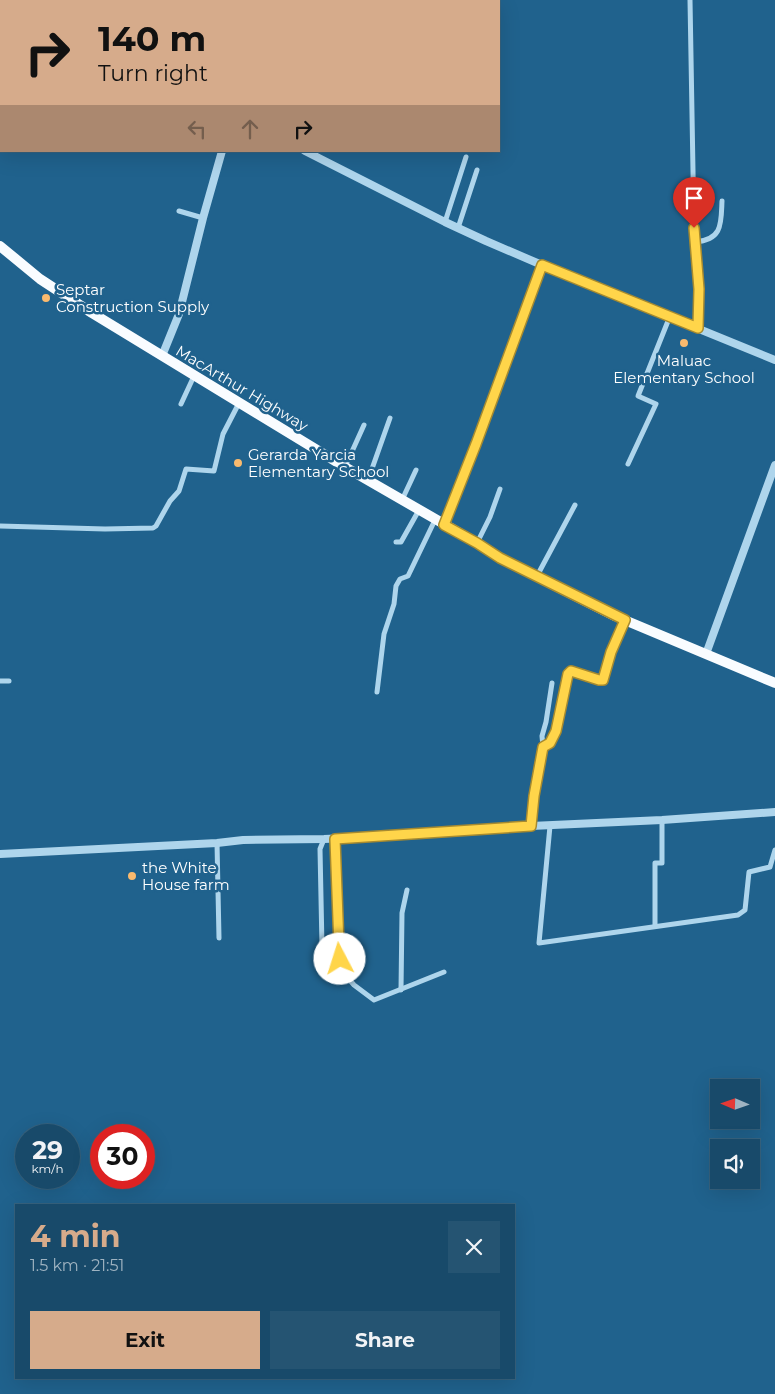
<!DOCTYPE html>
<html lang="en">
<head>
<meta charset="utf-8">
<style>
	body { margin:0; font-family:Montserrat,sans-serif; background:#255472; color:#f1f3f6; height:100vh; display:flex; flex-direction:column; font-size:19px; white-space:nowrap }
	* { box-sizing:border-box; margin:0 }
	p { font-size:16px; color:#9fb3c1 }
	.icon { flex:none; width:28px; height:28px; fill:none; stroke:currentColor; stroke-width:2; stroke-linecap:round; stroke-linejoin:round }
	.map { position:relative; flex:1; overflow:hidden }
	.details { position:absolute; left:15px; top:1204px; width:500px; height:175px; display:flex; flex-direction:column; background:#184a6a; border-radius:0px; box-shadow:0 5px 20px #0002,0 0 0 1px #36627e }
	.details>* { flex:none }
	.guide { position:absolute; left:0px; top:0px; width:500px; height:152px; box-shadow:0 5px 20px #0002,0 0 0 1px #36627e; background:#d6ab8b; color:#111; overflow:hidden }
	.needle { width:32px; rotate:272deg }
	.buttons { position:absolute; left:710px; top:1079px; display:grid; gap:10px }
	.buttons a { display:grid; place-items:center; width:50px; height:50px; border-radius:0px; background:#184a6a; box-shadow:0 5px 20px #0002,0 0 0 1px #36627e; font-size:25px }
	.speed { position:absolute; left:15px; top:1124px; display:flex; gap:10px; font-size:25px; font-weight:700; text-align:center }
	.speed>* { display:grid; place-content:center; width:65px; height:65px; border-radius:50%; background:#184a6a; box-shadow:0 5px 20px #0002,0 0 0 1px #36627e; line-height:1 }
	.speed small { font-size:12px; font-weight:400 }
	.speed .limit { border:8px solid #d22; background:#fff; color:#111 }
	.pin { position:absolute; display:grid; place-items:center; width:42px; height:42px; color:#fff; margin:-51px -21px; border-radius:50% 50% 50% 0; rotate:-45deg; box-shadow:0 0 5px #0007 }
	.pin .icon { rotate:45deg }
	.me { position:absolute; width:55px; margin:-28px; rotate:355deg; stroke-linejoin:round; filter:drop-shadow(0 0 4px #0008) }
	.turn { display:flex; align-items:center; gap:18px; height:105px; padding:0 15px; font-size:22px }
	.turn .icon { width:65px; height:65px; stroke-width:2.5 }
	.turn b { display:block; font-size:35px; line-height:42px }
	.lanes { display:flex; align-items:center; height:48px; padding:0 15px; background:#0003; justify-content:center; gap:25px; direction:ltr }
	.lanes .off { opacity:.35 }
	.round { display:grid; place-items:center; flex:none; width:52px; height:52px; border-radius:0px; background:#255472 }
	.head { display:flex; align-items:center; justify-content:space-between; height:85px; padding:0 15px }
	h1 { font-size:30px; font-weight:700; line-height:38px; color:#d6ab8b }
	.primary-button { display:flex; gap:10px; margin-top:auto; padding:10px 15px }
	.primary-button a { flex:1; height:58px; border-radius:0px; background:#d6ab8b; color:#111; font-size:20px; font-weight:700; line-height:58px; text-align:center }
	.primary-button a+a { background:#255472; color:#f1f3f6 }
	.map>svg:first-child { display:block }
	.lines { fill:none; stroke-linecap:round; stroke-linejoin:round }
	.minor { stroke:#aed5ec; stroke-width:5 }
	.tertiary { stroke:#aed5ec; stroke-width:8 }
	.trunk { stroke:#f9fcff; stroke-width:10 }
	.route-casing { stroke:#a68a30; stroke-width:12 }
	.route { stroke:#ffd54a; stroke-width:9 }
	.poi-dot { fill:#faba6e; stroke:#20628d; stroke-width:2 }
	.labels { text-anchor:middle; dominant-baseline:central; stroke-width:5; stroke-linejoin:round; paint-order:stroke }
	.poi-label { font-size:15px; fill:#fff; stroke:#20628d; text-anchor:start }
	.street-label { font-size:15px; fill:#fff; stroke:#20628d }
</style>
</head>
<body>
<div class="map">
<svg width="775" height="1394" viewBox="0 0 775 1394">
	<rect width="100%" height="100%" fill="#20628d"/>
	<g class="lines">
		<!-- minor -->
		<g class="minor">
			<path d="M342 0 343 1"/>
			<path d="M690 0 694 228 699 296 698 328"/>
			<path d="M179 211 203 218"/>
			<path d="M445 222 466 157"/>
			<path d="M458 228 477 170"/>
			<path d="M695 242C723 240 721 223 722 201"/>
			<path d="M181 404 194 376"/>
			<path d="M628 464 656 404 638 396 670 316"/>
			<path d="M345 467 364 425"/>
			<path d="M368 480 390 418"/>
			<path d="M402 500 416 470"/>
			<path d="M444 524 476 444 542 265"/>
			<path d="M0 526 105 529 153 528 156 526 170 501 179 491 186 469 214 471 223 434 239 403"/>
			<path d="M396 542H401L419 510"/>
			<path d="M477 543 490 517 500 489"/>
			<path d="M537 576 575 505"/>
			<path d="M0 681H9"/>
			<path d="M377 692 384 634 394 604 396 586 400 579 408 576 435 520"/>
			<path d="M543 747 550 743 556 731 569 673 571 671 599 680H603L611 652 625 620"/>
			<path d="M531 826 534 796 543 747 542 736 546 722 552 683"/>
			<path d="M550 826 539 943 738 915 745 910 749 872 770 867 775 850"/>
			<path d="M324 839 320 849 322 947 339 946"/>
			<path d="M335 839 339 946 342 971 354 985 374 1000 444 972"/>
			<path d="M217 843 219 938"/>
			<path d="M655 926V863H662V820"/>
			<path d="M401 990 402 913 407 890"/>
		</g>
		<!-- tertiary -->
		<g class="tertiary">
			<path d="M168 1V0"/>
			<path d="M305 151 445 222 486 241 542 265 775 360"/>
			<path d="M162 356 179 314 203 218 222 151"/>
			<path d="M706 654 775 465"/>
			<path d="M0 854 217 843 243 840 324 839 395 836 531 826 662 820 775 812"/>
		</g>
		<!-- trunk -->
		<path class="trunk" d="M0 246 40 279 92 313 345 467 477 543 500 558 615 616 775 683"/>
	</g>
	<g class="lines">
		<!-- route casing -->
		<g class="route-casing">
			<path id="route" d="M340 959 339 946 335 839 531 826 534 796 543 747 550 743 556 731 568 674 571 671 599 680H603L611 652 625 620 500 558 477 543 444 525 476 444 542 265 698 328 699 289 694 228"/>
		</g>
		<!-- route -->
		<use href="#route" class="route"/>
	</g>
	<!-- markers -->
	<g class="poi-dot">
		<circle cx="46" cy="298" r="5"/>
		<circle cx="684" cy="343" r="5"/>
		<circle cx="238" cy="463" r="5"/>
		<circle cx="132" cy="876" r="5"/>
	</g>
	<g class="labels">
		<!-- poi labels -->
		<g class="poi-label">
			<text x="56" y="289">Septar<tspan x="56" dy="17">Construction Supply</tspan></text>
			<text x="684" y="360" text-anchor="middle">Maluac<tspan x="684" dy="17">Elementary School</tspan></text>
			<text x="248" y="454">Gerarda Yarcia<tspan x="248" dy="17">Elementary School</tspan></text>
			<text x="142" y="867">the White<tspan x="142" dy="17">House farm</tspan></text>
		</g>
		<!-- street labels -->
		<g class="street-label">
			<text transform="translate(242 388) rotate(31)">MacArthur Highway</text>
		</g>
	</g>
</svg>
<div class="buttons">
<a><svg class="needle" viewBox="-14 -14 28 28"><path d="M0-13l5 13h-10z" fill="#e53935"/><path d="M0 13l5-13h-10z" fill="#9fb3c1"/></svg></a>
<a><svg class="icon" aria-label="sound" viewBox="0 0 24 24"><path d="M4 9h4l5-4v14l-5-4H4zM17 9q2 3 0 6"/></svg></a>
</div>
<div class="speed"><div>29<small>km/h</small></div><div class="limit">30</div></div>
<div class="pin" style="left:694px;top:228px;background:#d93025"><svg class="icon" aria-label="arrive" viewBox="0 0 24 24"><path d="M6 21V4h12l-3 4 3 4H6"/></svg></div>
<svg class="me" style="left:340px;top:959px" viewBox="-20 -20 40 40"><circle r="19" fill="#fff"/><path d="M0-13L10 11 0 6-10 11z" fill="#ffd54a"/></svg>
<div class="guide">
<div class="turn"><svg class="icon" aria-label="right" viewBox="0 0 24 24"><path d="M7 20v-9h11M14 6l5 5-5 5"/></svg><div><b>140 m</b>Turn right</div></div>
<div class="lanes"><svg class="icon off" aria-label="left" viewBox="0 0 24 24"><path d="M17 20v-9H6M10 6l-5 5 5 5"/></svg><svg class="icon off" aria-label="ahead" viewBox="0 0 24 24"><path d="M12 20V5M6 11l6-6 6 6"/></svg><svg class="icon" aria-label="right" viewBox="0 0 24 24"><path d="M7 20v-9h11M14 6l5 5-5 5"/></svg></div>
</div>
<section class="details">
<div class="head"><div><h1>4 min</h1><p>1.5 km · 21:51</p></div><a class="round"><svg class="icon" aria-label="close" viewBox="0 0 24 24"><path d="M6 6l12 12M18 6L6 18"/></svg></a></div>
<div class="primary-button"><a>Exit</a><a>Share</a></div>
</section>
</div>
</body>
</html>
